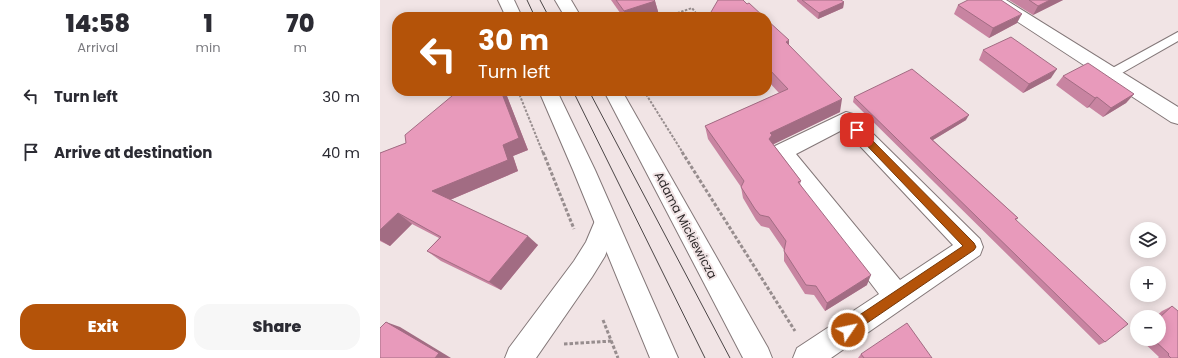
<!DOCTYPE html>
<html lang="en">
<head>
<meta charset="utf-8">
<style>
	body { margin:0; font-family:Poppins,sans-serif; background:#f7f7f7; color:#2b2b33; height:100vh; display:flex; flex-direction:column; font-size:15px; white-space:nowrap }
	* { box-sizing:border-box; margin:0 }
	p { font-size:13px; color:#7c7c81 }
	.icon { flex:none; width:22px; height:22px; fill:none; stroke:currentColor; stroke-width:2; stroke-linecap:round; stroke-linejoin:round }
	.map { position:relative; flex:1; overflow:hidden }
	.drawer { display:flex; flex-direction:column; background:#fff; width:380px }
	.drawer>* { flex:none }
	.hud { position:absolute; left:12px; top:12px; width:380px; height:84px; border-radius:16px; box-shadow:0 2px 10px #0003; background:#b45309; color:#fff; overflow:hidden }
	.fabs { position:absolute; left:750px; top:222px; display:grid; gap:8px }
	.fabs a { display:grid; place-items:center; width:36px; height:36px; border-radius:50%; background:#fff; box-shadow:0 2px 10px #0003; font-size:20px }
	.pin { position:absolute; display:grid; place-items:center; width:34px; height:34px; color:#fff; margin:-17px; border-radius:8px; box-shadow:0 2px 6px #0006 }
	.me { position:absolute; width:44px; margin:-22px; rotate:56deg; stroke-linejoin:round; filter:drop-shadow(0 0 3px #0008) }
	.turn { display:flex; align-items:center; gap:14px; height:84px; padding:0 20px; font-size:18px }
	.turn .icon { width:52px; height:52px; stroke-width:2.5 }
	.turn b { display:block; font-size:28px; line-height:34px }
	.eta { display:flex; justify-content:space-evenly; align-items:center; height:68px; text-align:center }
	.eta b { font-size:24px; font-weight:800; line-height:28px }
	.action { display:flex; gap:8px; margin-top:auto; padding:8px 20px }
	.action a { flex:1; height:46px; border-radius:16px; background:#b45309; color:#fff; font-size:16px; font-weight:800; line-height:46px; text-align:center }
	.action a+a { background:#f7f7f7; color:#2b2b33 }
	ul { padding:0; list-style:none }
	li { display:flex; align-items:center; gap:12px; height:56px; padding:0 20px }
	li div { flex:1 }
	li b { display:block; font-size:15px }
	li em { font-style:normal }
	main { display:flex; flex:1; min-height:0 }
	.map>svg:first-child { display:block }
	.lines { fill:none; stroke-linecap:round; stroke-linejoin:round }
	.lane-casing { stroke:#837778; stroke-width:2 }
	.street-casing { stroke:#837778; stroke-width:2 }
	.secondary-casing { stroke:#837778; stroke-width:2 }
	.path-far1 { stroke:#978d8e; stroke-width:2; stroke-dasharray:2.5 1.5; stroke-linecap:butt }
	.path { stroke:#978d8e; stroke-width:3; stroke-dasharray:3.5 2; stroke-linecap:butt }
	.lane { fill:#fff; fill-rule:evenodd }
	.street { fill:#fff; fill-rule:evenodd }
	.secondary { fill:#fff; fill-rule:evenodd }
	.tram { stroke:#4b4546; stroke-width:1 }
	.wall { fill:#c884a1 }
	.shaded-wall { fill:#a26c83 }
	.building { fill:#e89abb; stroke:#a26c83 }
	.route { fill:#b45309; stroke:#753606 }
	.labels { text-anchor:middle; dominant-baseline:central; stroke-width:4; stroke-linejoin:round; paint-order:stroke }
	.street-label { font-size:12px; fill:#2e292a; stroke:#f1e4e5 }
</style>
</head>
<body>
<main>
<section class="drawer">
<div class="eta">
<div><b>14:58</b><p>Arrival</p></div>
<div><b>1</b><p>min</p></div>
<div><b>70</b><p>m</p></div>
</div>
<ul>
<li><svg class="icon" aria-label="left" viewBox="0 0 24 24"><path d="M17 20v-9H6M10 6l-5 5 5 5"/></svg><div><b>Turn left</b></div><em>30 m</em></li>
<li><svg class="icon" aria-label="arrive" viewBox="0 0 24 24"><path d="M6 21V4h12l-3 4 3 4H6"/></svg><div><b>Arrive at destination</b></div><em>40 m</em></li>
</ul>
<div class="action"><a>Exit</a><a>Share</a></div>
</section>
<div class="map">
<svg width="798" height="358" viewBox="0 0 798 358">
	<rect width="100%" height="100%" fill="#f1e4e5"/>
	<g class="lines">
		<!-- lane casing -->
		<g class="lane-casing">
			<path id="lane" d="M798 32V41L735 77 731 78 727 77 725 74 727 71Z"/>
		</g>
		<!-- street casing -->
		<g class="street-casing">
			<g id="street">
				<path d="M607 0H626L798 107V124L791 122 609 3Z"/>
				<path d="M466 112 473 114 600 239 603 247 600 255 451 358H413L417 348 499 294 391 152 395 146ZM464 129 573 245 520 280 416 154Z"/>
				<path d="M225 213 233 216 237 223 225 256 212 277 156 358H125L129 348 194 261 206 242 217 216Z"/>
			</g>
		</g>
		<!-- secondary casing -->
		<g class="secondary-casing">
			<g id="secondary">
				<path d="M118 0H134L142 17H126Z"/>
				<path d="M175 0H191L201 17H185Z"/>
				<path d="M159 91H177L215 170 298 358H270L193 170Z"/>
				<path d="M224 91H242L388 348 392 358H363Z"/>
			</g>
		</g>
		<!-- path-far1 -->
		<g class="path-far1">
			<path d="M286 17 312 8 319 17"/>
			<path d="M138 91 163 153"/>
			<path d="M264 91 303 153"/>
		</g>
		<!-- path -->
		<g class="path">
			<path d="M163 152 194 229"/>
			<path d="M302 152 415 331"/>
			<path d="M223 320 238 358"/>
			<path d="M184 344 232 341"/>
		</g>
		<!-- lane -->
		<use href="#lane" class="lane"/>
		<!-- street -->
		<use href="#street" class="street"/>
		<!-- secondary -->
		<use href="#secondary" class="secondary"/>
		<!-- tram -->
		<g class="tram">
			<path d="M147 0 155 17"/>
			<path d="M160 0 169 17"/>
			<path d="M193 91 325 358"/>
			<path d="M209 91 350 358"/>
		</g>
	</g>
	<!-- wall -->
	<g class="wall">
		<path d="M231 0H274L275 1 279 15 272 17H243Z"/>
		<path d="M417 0H461L464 2 463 8 438 19 417 1Z"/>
		<path d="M629 0H683L653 15Z"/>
		<path d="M367 4 384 17H332L331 12Z"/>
		<path d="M578 5 637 23 609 38 574 14Z"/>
		<path d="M387 20 409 46 460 112 393 144 421 181 420 184 487 285 445 311 434 295 425 294 404 261V250L389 228 381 226 376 220 363 198 361 187 328 139 325 126 399 93 387 80Z"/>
		<path d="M603 50 671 78 643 93 599 60Z"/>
		<path d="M683 76 754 94 746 103 723 117 709 107 707 108 676 85Z"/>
		<path d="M78 91H125L148 150 133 156 138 171 70 200 158 245 121 290 61 261 47 251 59 238 32 224 10 246 0 241V153L26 143Z"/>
		<path d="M474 97 586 120 553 140 638 218 636 220 725 342 719 345 473 102Z"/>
		<path d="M792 306 798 358H778L779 357 760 339H779V317H775L782 311Z"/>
		<path d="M481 354 552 358H478Z"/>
	</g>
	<!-- shaded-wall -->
	<g class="shaded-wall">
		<path d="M670 0H683L653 15 658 6Z"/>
		<path d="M275 1 279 15 272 17H246L244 11Z"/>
		<path d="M464 2 463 8 438 19 439 13Z"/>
		<path d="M642 14 637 23 609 38 613 28Z"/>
		<path d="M409 40V54L406 42Z"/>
		<path d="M677 69 671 78 643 93 649 84Z"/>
		<path d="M121 91H125L148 150 133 156 138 171 65 202 52 191 123 145Z"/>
		<path d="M754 94 746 103 723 117 731 108Z"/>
		<path d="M717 97 709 107 707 108 715 98Z"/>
		<path d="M462 99 460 112 392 145 389 139 390 133Z"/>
		<path d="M589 115 586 120 548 143 550 138Z"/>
		<path d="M18 213 32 224 10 246 0 240V230Z"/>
		<path d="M148 236 158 245 121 290 109 282Z"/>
		<path d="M491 275 487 285 445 311 447 303Z"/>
		<path d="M6 322 20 327 71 358H55Z"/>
	</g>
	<!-- building -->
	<g class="building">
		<path d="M236 0H274L275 1 244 11Z"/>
		<path d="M338 0H363L367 4 369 3 384 17H335L331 12Z"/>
		<path d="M422 0H461L464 2 439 13Z"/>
		<path d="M588 0H621L642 14 613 28 578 5Z"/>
		<path d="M649 0H670L658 6Z"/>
		<path d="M387 20 409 40 406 42 462 99 390 133 392 135 389 139 421 181 418 182 491 275 447 303 436 286 426 285 404 251 406 241 389 217 380 215 375 209 361 187 364 181 325 126 408 89 387 67Z"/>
		<path d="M631 37 677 69 649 84 603 50Z"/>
		<path d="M708 63 754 94 731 108 717 97 715 98 683 76Z"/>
		<path d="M532 69 589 115 550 138 638 218 635 219 748 324 725 342 474 97Z"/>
		<path d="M78 91H121L139 138 123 145 128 160 52 191 148 236 109 282 47 251 61 237 18 213 0 230V153L26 143 25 135Z"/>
		<path d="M792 306 798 311V358H791L788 355 789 354 773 339H779V318Z"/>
		<path d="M6 322 59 353 55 358H0V328Z"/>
		<path d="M527 323 552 358H484L481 354Z"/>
	</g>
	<!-- route -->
	<path class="route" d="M477 127 480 128 594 243 596 247 594 250 468 336 463 335 462 330 463 326 583 246 474 132 472 130Z"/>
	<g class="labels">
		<!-- street labels -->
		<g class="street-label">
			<text transform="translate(306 225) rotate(62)">Adama Mickiewicza</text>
		</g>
	</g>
</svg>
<div class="fabs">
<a><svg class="icon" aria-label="layers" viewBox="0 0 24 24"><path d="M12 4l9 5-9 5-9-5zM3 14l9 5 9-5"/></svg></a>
<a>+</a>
<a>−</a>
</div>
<div class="pin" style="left:477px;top:130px;background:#d93025"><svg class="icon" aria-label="arrive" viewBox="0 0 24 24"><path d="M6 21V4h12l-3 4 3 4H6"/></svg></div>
<svg class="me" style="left:468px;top:330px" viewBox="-20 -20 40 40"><circle r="17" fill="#b45309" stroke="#fff" stroke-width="3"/><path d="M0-11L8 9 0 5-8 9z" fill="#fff"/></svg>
<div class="hud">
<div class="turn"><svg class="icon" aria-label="left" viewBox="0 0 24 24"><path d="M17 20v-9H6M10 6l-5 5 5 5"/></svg><div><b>30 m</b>Turn left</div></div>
</div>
</div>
</main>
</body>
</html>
